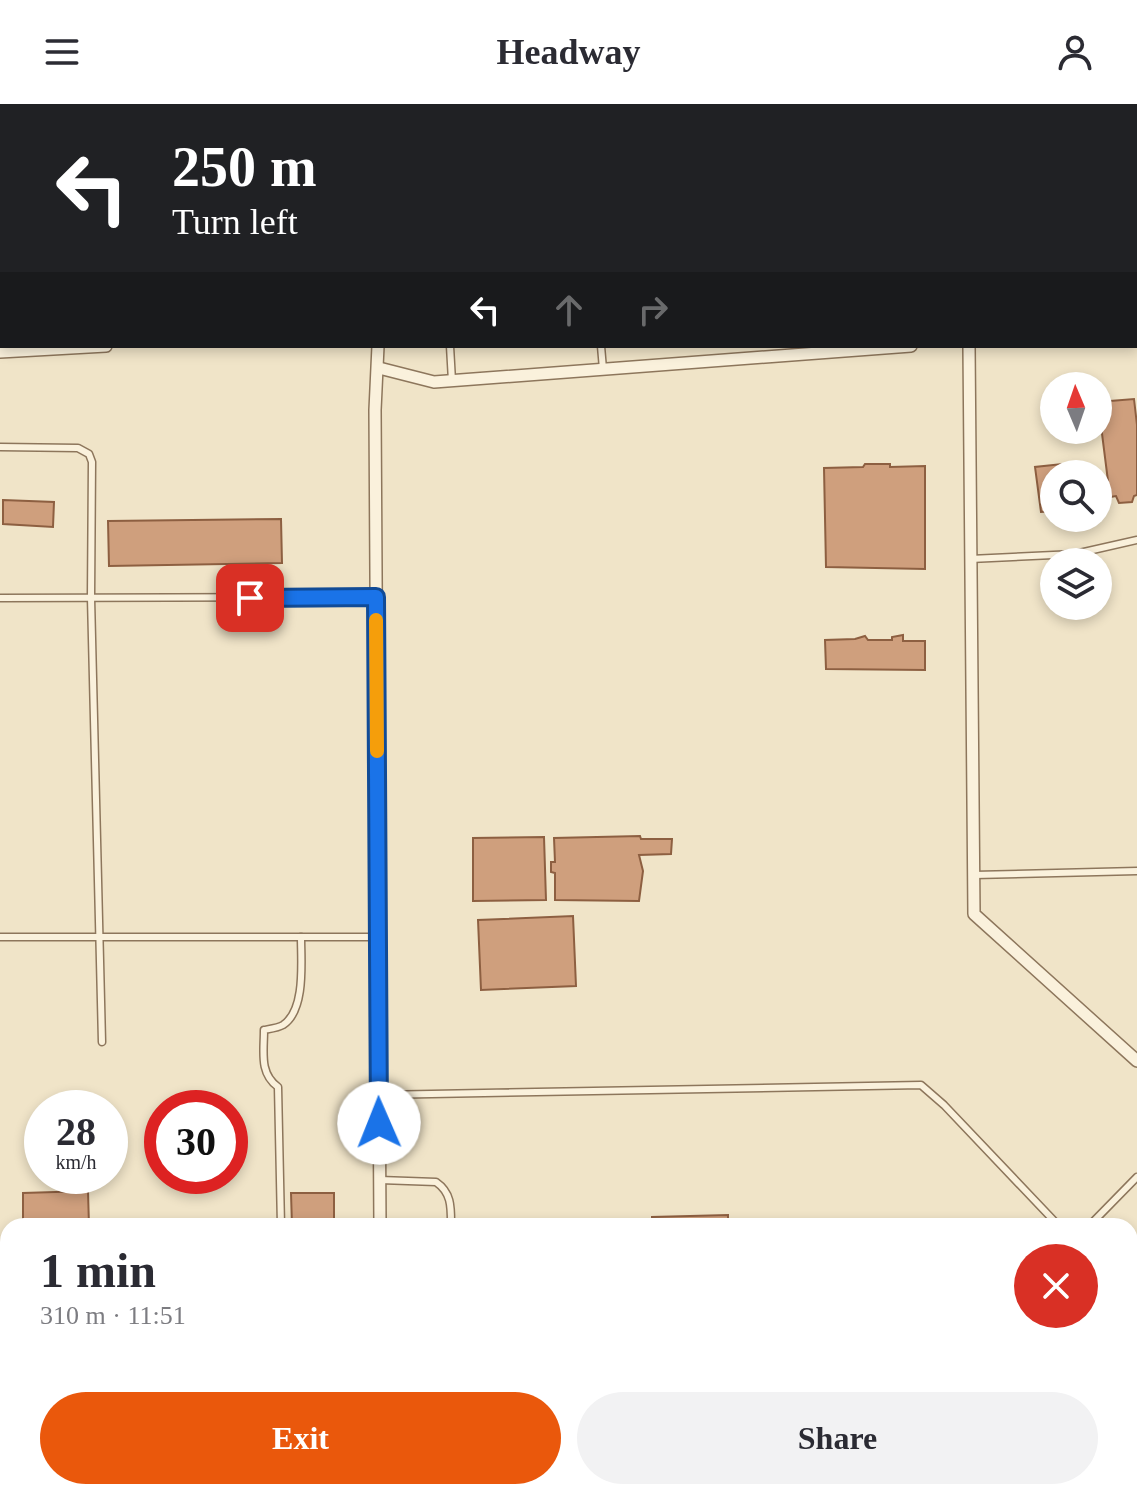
<!DOCTYPE html>
<html lang="en">
<head>
<meta charset="utf-8">
<style>
	body { margin:0; font-family:"Times New Roman",serif; background:#f2f2f3; color:#2b2b33; height:100vh; display:flex; flex-direction:column; font-size:30px; white-space:nowrap }
	* { box-sizing:border-box; margin:0 }
	p { font-size:26px; color:#7c7c81 }
	.icon { flex:none; width:44px; height:44px; fill:none; stroke:currentColor; stroke-width:2; stroke-linecap:round; stroke-linejoin:round }
	.map { position:relative; flex:1; overflow:hidden }
	.sheet { position:absolute; left:0px; top:1114px; width:1138px; height:282px; display:flex; flex-direction:column; background:#fff; border-radius:24px 24px 0 0; box-shadow:0 4px 12px #0003 }
	.sheet>* { flex:none }
	.guide { position:absolute; left:0px; top:0px; width:1138px; height:244px; box-shadow:0 4px 12px #0003; background:#202124; color:#fff; overflow:hidden }
	.needle { width:52px; rotate:358deg }
	.buttons { position:absolute; left:1040px; top:268px; display:grid; gap:16px }
	.buttons a { display:grid; place-items:center; width:72px; height:72px; border-radius:50%; background:#fff; box-shadow:0 4px 12px #0003; font-size:40px }
	.speed { position:absolute; left:24px; top:986px; display:flex; gap:16px; font-size:40px; font-weight:700; text-align:center }
	.speed>* { display:grid; place-content:center; width:104px; height:104px; border-radius:50%; background:#fff; box-shadow:0 4px 12px #0003; line-height:1 }
	.speed small { font-size:20px; font-weight:400 }
	.speed .limit { border:12px solid #d22; background:#fff; color:#111 }
	.pin { position:absolute; display:grid; place-items:center; width:68px; height:68px; color:#fff; margin:-34px; border-radius:16px; box-shadow:0 4px 12px #0006 }
	.me { position:absolute; width:88px; margin:-44px; rotate:359deg; stroke-linejoin:round; filter:drop-shadow(0 0 6px #0008) }
	.turn { display:flex; align-items:center; gap:28px; height:168px; padding:0 40px; font-size:36px }
	.turn .icon { width:104px; height:104px; stroke-width:2.5 }
	.turn b { display:block; font-size:56px; line-height:68px }
	.lanes { display:flex; align-items:center; height:76px; padding:0 40px; background:#0003; justify-content:center; gap:40px; direction:ltr }
	.lanes .off { opacity:.35 }
	.round { display:grid; place-items:center; flex:none; width:84px; height:84px; border-radius:42px; background:#f2f2f3 }
	.headline { display:flex; align-items:center; justify-content:space-between; height:136px; padding:0 40px }
	h1 { font-size:48px; font-weight:700; line-height:60px }
	.cta { display:flex; gap:16px; margin-top:auto; padding:16px 40px }
	.cta a { flex:1; height:92px; border-radius:48px; background:#ea580c; color:#fff; font-size:32px; font-weight:700; line-height:92px; text-align:center }
	.cta a+a { background:#f2f2f3; color:#2b2b33 }
	header { display:flex; justify-content:space-between; align-items:center; height:104px; padding:0 40px; background:#fff; font-size:36px; font-weight:700 }
	.map>svg:first-child { display:block }
	.building { fill:#cf9f7d; stroke:#8d5f41; stroke-width:2 }
	.lines { fill:none; stroke-linecap:round; stroke-linejoin:round }
	.service-casing { stroke:#8d765c; stroke-width:9 }
	.minor-casing { stroke:#8d765c; stroke-width:14 }
	.service { stroke:#faf1dc; stroke-width:6 }
	.minor { stroke:#faf1dc; stroke-width:11 }
	.route-casing { stroke:#114b97; stroke-width:20 }
	.route { stroke:#1a73e8; stroke-width:14 }
	.slow { stroke:#f59e0b; stroke-width:14 }
</style>
</head>
<body>
<header><svg class="icon" aria-label="menu" viewBox="0 0 24 24"><path d="M4 6h16M4 12h16M4 18h16"/></svg>Headway<svg class="icon" aria-label="person" viewBox="0 0 24 24"><circle cx="12" cy="8" r="4"/><path d="M4 21q1-7 8-7t8 7"/></svg></header>
<div class="map">
<svg width="1137" height="1395" viewBox="0 0 1137 1395">
	<rect width="100%" height="100%" fill="#f0e4c8"/>
	<!-- building -->
	<g class="building">
		<path d="M1134 295 1137 321V391L1134 392 1132 398 1119 399 1116 392 1110 393 1098 298Z"/>
		<path d="M865 360H890V363L925 362V465L826 463 824 364 863 363Z"/>
		<path d="M1062 360 1063 370H1054V407L1041 408 1035 363Z"/>
		<path d="M3 396 54 398 53 423 3 420Z"/>
		<path d="M281 415 282 459 109 462 108 417Z"/>
		<path d="M903 531V537H925V566L826 565 825 536 855 535 865 532 868 536H892V533Z"/>
		<path d="M640 732 641 735H672L671 750 639 751 643 767 639 797 555 796V769L551 768V758H555L554 734Z"/>
		<path d="M544 733 546 796 473 797V734Z"/>
		<path d="M573 812 576 882 481 886 478 816Z"/>
		<path d="M88 1087 89 1122H23V1089Z"/>
		<path d="M291 1089H334V1122H292Z"/>
		<path d="M728 1111V1122H652V1113Z"/>
		<rect x="717" y="1388" width="47" height="7"/>
	</g>
	<g class="lines">
		<!-- service casing -->
		<g class="service-casing">
			<g id="service">
				<path d="M215 0 217 2"/>
				<path d="M259 0 261 2"/>
				<path d="M325 0V2"/>
				<path d="M352 0V2"/>
				<path d="M803 0V2"/>
				<path d="M973 0V2"/>
				<path d="M450 242 452 277"/>
				<path d="M601 242 603 265"/>
				<path d="M0 343 78 344 89 350 92 358 91 494 102 938"/>
				<path d="M970 455 1075 450 1137 436"/>
				<path d="M0 494 376 493"/>
				<path d="M974 771 1137 767"/>
				<path d="M0 833H378"/>
				<path d="M379 991 921 981 944 1001 1059 1122"/>
				<path d="M380 1076 436 1078C452 1089 451 1104 451 1122"/>
				<path d="M281 1122 278 983C259 969 264 948 264 926 269 925 278 924 283 921 306 906 301 857 301 833"/>
				<path d="M1089 1122 1137 1073"/>
				<path d="M0 1356H8"/>
				<path d="M1130 1357 1137 1353"/>
				<path d="M256 1388V1395"/>
				<path d="M1072 1391 1077 1388"/>
			</g>
		</g>
		<!-- minor casing -->
		<g class="minor-casing">
			<g id="minor">
				<path d="M19 0 21 2"/>
				<path d="M137 0 139 2"/>
				<path d="M772 0V2"/>
				<path d="M0 2 2 0"/>
				<path d="M0 131H2"/>
				<path d="M1136 223H1137"/>
				<path d="M378 242 375 306 380 1122"/>
				<path d="M969 242 974 810 1137 957"/>
				<path d="M0 248 106 242"/>
				<path d="M379 264 434 278 911 242"/>
				<path d="M383 1388V1395"/>
			</g>
		</g>
		<!-- service -->
		<use href="#service" class="service"/>
		<!-- minor -->
		<use href="#minor" class="minor"/>
	</g>
	<g class="lines">
		<!-- route casing -->
		<g class="route-casing">
			<path id="route" d="M250 494 376 493 379 1019"/>
		</g>
		<!-- route -->
		<use href="#route" class="route"/>
		<!-- slow -->
		<path class="slow" d="M376 516 377 647"/>
	</g>
</svg>
<div class="buttons">
<a><svg class="needle" viewBox="-14 -14 28 28"><path d="M0-13l5 13h-10z" fill="#e53935"/><path d="M0 13l5-13h-10z" fill="#7c7c81"/></svg></a>
<a><svg class="icon" aria-label="search" viewBox="0 0 24 24"><circle cx="10" cy="10" r="6"/><path d="M15 15l6 6"/></svg></a>
<a><svg class="icon" aria-label="layers" viewBox="0 0 24 24"><path d="M12 4l9 5-9 5-9-5zM3 14l9 5 9-5"/></svg></a>
</div>
<div class="speed"><div>28<small>km/h</small></div><div class="limit">30</div></div>
<div class="pin" style="left:250px;top:494px;background:#d93025"><svg class="icon" aria-label="arrive" viewBox="0 0 24 24"><path d="M6 21V4h12l-3 4 3 4H6"/></svg></div>
<svg class="me" style="left:379px;top:1019px" viewBox="-20 -20 40 40"><circle r="19" fill="#fff"/><path d="M0-13L10 11 0 6-10 11z" fill="#1a73e8"/></svg>
<div class="guide">
<div class="turn"><svg class="icon" aria-label="left" viewBox="0 0 24 24"><path d="M17 20v-9H6M10 6l-5 5 5 5"/></svg><div><b>250 m</b>Turn left</div></div>
<div class="lanes"><svg class="icon" aria-label="left" viewBox="0 0 24 24"><path d="M17 20v-9H6M10 6l-5 5 5 5"/></svg><svg class="icon off" aria-label="ahead" viewBox="0 0 24 24"><path d="M12 20V5M6 11l6-6 6 6"/></svg><svg class="icon off" aria-label="right" viewBox="0 0 24 24"><path d="M7 20v-9h11M14 6l5 5-5 5"/></svg></div>
</div>
<section class="sheet">
<div class="headline"><div><h1>1 min</h1><p>310 m · 11:51</p></div><a class="round" style="background:#d93025;color:#fff"><svg class="icon" aria-label="close" viewBox="0 0 24 24"><path d="M6 6l12 12M18 6L6 18"/></svg></a></div>
<div class="cta"><a>Exit</a><a>Share</a></div>
</section>
</div>
</body>
</html>
